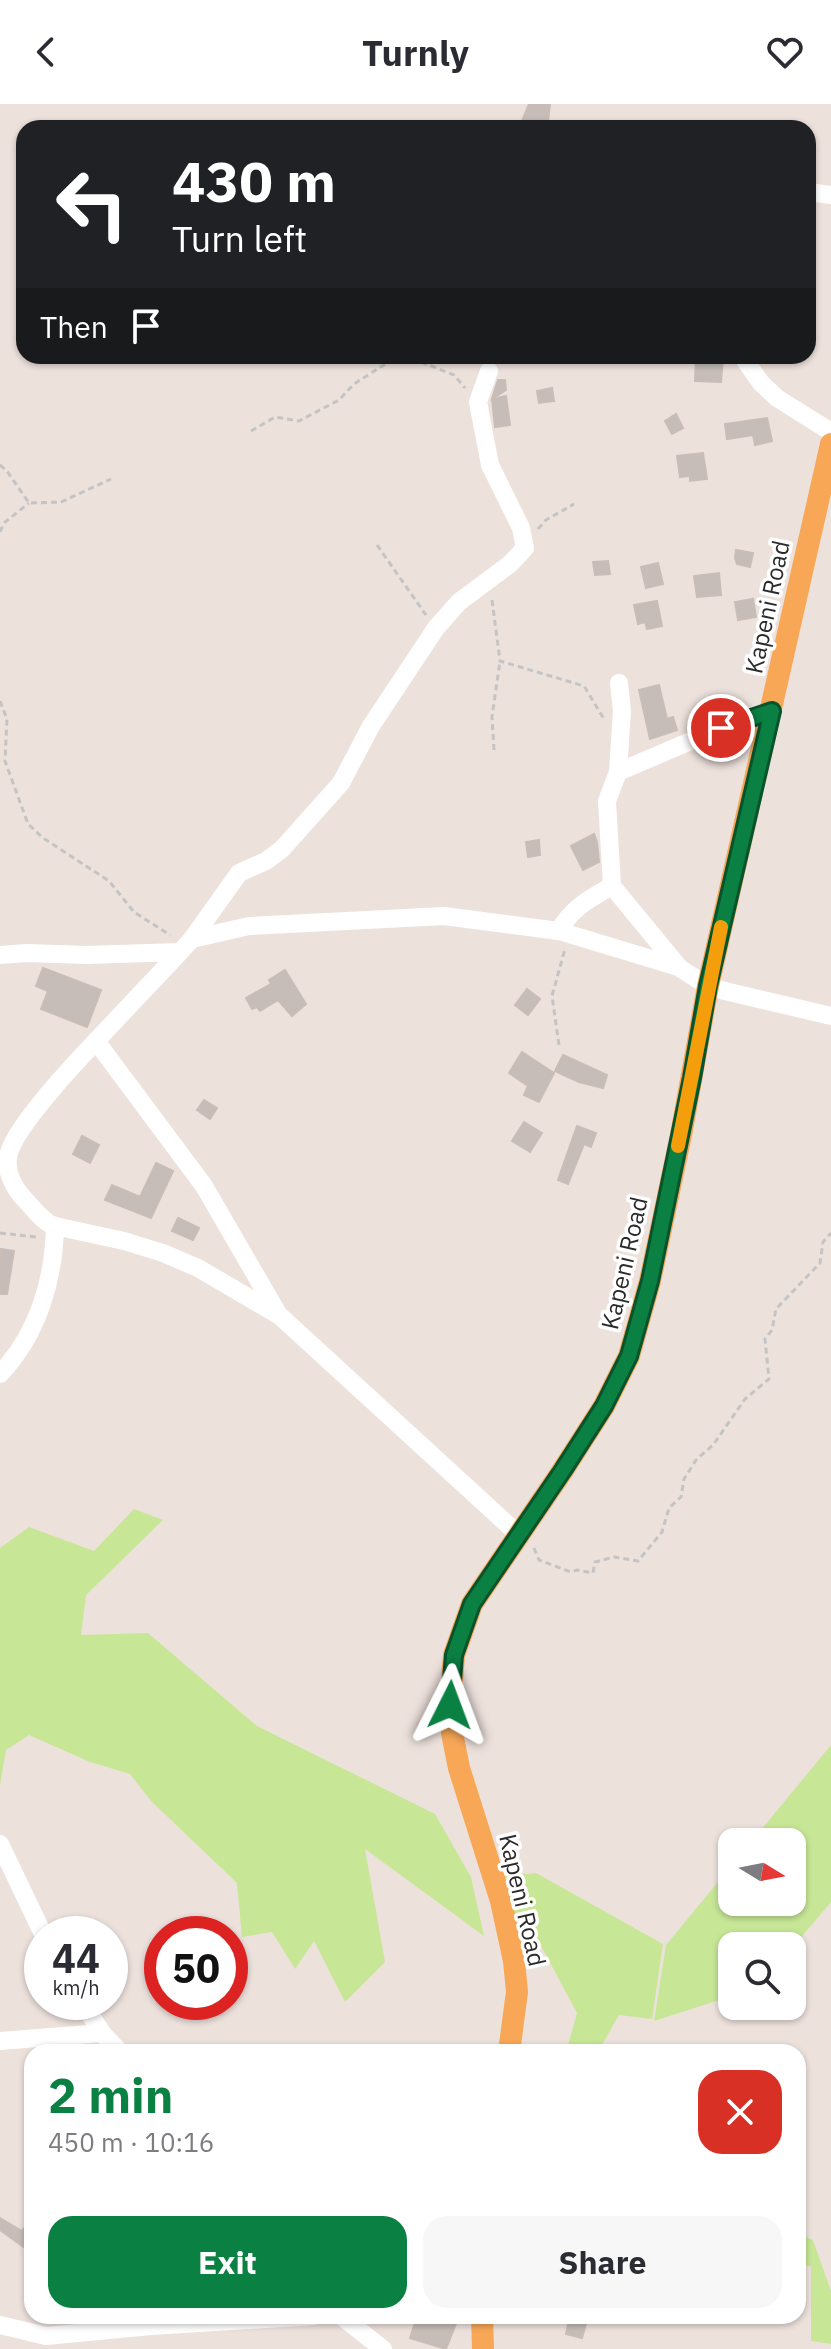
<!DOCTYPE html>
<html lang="en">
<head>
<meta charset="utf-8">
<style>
	body { margin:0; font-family:"IBM Plex Sans",sans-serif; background:#f7f7f7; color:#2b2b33; height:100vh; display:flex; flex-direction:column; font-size:30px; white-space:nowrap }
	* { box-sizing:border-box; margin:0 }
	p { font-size:26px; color:#7c7c81 }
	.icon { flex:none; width:44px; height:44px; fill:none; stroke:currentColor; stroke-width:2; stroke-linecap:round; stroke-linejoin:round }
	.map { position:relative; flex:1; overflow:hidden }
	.panel { position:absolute; left:24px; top:1940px; width:782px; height:280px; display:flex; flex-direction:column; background:#fff; border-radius:24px; box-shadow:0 2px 6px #0004 }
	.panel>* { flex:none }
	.guide { position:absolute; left:16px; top:16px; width:800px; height:244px; border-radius:24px; box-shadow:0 2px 6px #0004; background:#202124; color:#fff; overflow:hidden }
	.needle { width:52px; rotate:100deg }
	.tools { position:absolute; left:718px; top:1724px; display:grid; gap:16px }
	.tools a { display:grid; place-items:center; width:88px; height:88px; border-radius:16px; background:#fff; box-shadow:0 2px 6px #0004; font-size:40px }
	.speed { position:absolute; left:24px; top:1812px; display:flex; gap:16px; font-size:40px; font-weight:700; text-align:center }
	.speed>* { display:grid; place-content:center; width:104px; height:104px; border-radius:50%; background:#fff; box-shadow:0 2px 6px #0004; line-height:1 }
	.speed small { font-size:20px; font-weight:400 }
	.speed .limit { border:12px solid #d22; background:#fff; color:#111 }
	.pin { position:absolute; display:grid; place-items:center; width:68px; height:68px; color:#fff; margin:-34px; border:4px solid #fff; border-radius:50%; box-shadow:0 2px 8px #0007 }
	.me { position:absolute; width:88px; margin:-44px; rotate:3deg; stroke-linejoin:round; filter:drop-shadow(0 0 6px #0008) }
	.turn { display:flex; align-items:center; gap:28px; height:168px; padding:0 24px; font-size:36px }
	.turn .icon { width:104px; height:104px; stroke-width:2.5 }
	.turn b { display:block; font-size:56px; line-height:68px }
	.then { display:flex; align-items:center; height:76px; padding:0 24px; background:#0003; gap:16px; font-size:30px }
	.round { display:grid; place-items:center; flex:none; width:84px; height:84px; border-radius:24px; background:#f7f7f7 }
	.summary { display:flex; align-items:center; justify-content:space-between; height:136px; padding:0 24px }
	h1 { font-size:48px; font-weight:700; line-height:60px; color:#0b8043 }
	.primary-button { display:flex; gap:16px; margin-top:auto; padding:16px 24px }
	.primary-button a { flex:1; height:92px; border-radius:24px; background:#0b8043; color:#fff; font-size:32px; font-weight:700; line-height:92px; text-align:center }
	.primary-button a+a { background:#f7f7f7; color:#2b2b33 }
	header { display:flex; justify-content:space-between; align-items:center; height:104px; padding:0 24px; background:#fff; font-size:36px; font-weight:700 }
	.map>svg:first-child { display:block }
	.green { fill:#c7e796 }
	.building { fill:#c6bdb8; stroke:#c9bdb6; stroke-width:2 }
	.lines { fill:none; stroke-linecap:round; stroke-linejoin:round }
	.path { stroke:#c4c4c4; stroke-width:3; stroke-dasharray:6 4; stroke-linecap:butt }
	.minor { stroke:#fff; stroke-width:18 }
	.major { stroke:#f8a757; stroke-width:22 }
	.route-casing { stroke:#07532c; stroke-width:20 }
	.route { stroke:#0b8043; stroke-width:14 }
	.slow { stroke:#f59e0b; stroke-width:14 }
	.labels { text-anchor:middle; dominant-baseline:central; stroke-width:7; stroke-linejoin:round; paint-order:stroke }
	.street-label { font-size:24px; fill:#2b2b2b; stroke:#fff }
</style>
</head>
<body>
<header><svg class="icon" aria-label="back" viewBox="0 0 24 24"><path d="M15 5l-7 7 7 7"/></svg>Turnly<svg class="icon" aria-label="heart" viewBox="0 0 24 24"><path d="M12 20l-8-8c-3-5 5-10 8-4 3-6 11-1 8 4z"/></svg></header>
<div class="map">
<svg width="831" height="2245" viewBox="0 0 831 2245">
	<rect width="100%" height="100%" fill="#ede1dc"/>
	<!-- green -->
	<g class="green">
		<path d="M134 1405 163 1416 86 1491 81 1531 148 1529 257 1622 435 1710 471 1773 484 1832 365 1745 385 1858 345 1898 314 1837 295 1865 272 1828 242 1833 237 1779 151 1697 130 1670 90 1658 29 1631 6 1646 0 1681V1444L29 1423 94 1447Z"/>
		<path d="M831 1641V1798L792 1844 732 1842V1892L654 1917 666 1841 732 1761V1798H792V1738H751Z"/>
		<path d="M536 1769 663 1840 652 1915 619 1911 598 1948H566L577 1909 533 1827 501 1822 494 1773Z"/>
		<path d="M798 2130 813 2136 831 2187V2240L811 2237V2162H798Z"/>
	</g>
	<!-- building -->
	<g class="building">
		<path d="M529 0H550L548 18 537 16 534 24H519Z"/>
		<path d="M696 252 723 253 721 278 695 277Z"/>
		<path d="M498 276H505L506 286 492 295Z"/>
		<path d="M552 284 554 297 539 299 537 287Z"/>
		<path d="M506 292 510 321 495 323 492 295Z"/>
		<path d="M676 310 683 324 672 330 665 317Z"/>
		<path d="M767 314 772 337 755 341 753 331 727 335 725 320Z"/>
		<path d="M703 349 707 375 690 377V372L680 373 677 352Z"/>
		<path d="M736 446 753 449 750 463 737 460 735 454Z"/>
		<path d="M608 457 610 470 595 471 593 458Z"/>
		<path d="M658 459 663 480 646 484 641 463Z"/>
		<path d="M719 469 721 491 697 493 694 472Z"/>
		<path d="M753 495 756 513 738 516 735 498Z"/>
		<path d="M657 497 662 522 647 525 645 518 638 520 634 501Z"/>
		<path d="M659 581 667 615 673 613 677 626 650 635 639 586Z"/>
		<path d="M594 730 597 738 599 758 583 766 571 742Z"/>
		<path d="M539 736 540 751 528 753 526 738Z"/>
		<path d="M43 864 101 886 87 923 41 905 48 887 36 882Z"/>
		<path d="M285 866 306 900 292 912 278 896 260 907 257 903 252 905 246 894 271 880 269 876Z"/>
		<path d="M527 885 540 895 528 911 515 901Z"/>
		<path d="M522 948 554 969 539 998 524 991 528 982 509 969Z"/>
		<path d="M563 951 607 971 603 984 579 978 555 967Z"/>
		<path d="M204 996 217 1004 210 1015 197 1006Z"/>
		<path d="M524 1018 542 1029 530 1048 512 1037Z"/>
		<path d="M577 1022 596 1029 591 1043 584 1040 568 1080 558 1076Z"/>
		<path d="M82 1032 99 1041 90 1059 73 1050Z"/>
		<path d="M156 1059 173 1067 151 1114 105 1096 112 1081 140 1093Z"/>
		<path d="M178 1114 199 1124 193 1136 172 1127Z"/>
		<path d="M1 1145 14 1147 7 1190H0Z"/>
		<path d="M0 2114 22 2127 25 2123 32 2129V2149L0 2126Z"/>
		<path d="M417 2212H459L446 2245 410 2234Z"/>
		<path d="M570 2212H588L582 2234 566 2230Z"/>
	</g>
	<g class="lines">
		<!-- path -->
		<g class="path">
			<path d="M414 252 416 256 454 271 465 284"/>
			<path d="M251 327 275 313 299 317 339 296 354 280 398 252"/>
			<path d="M0 361 7 367 29 399 61 398 111 375"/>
			<path d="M538 425 546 416 574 400"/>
			<path d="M0 428 4 419 29 399"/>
			<path d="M377 441 426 511"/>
			<path d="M492 496 500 557 584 582 604 615"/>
			<path d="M0 597 7 615 5 657 28 720 43 734 109 777 134 808 170 831"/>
			<path d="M494 646 492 613 500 557"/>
			<path d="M559 941 552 892 565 845"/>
			<path d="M0 1129 36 1133"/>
			<path d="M534 1444 539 1456 571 1468 577 1466 593 1469 595 1458 614 1453 638 1457 662 1428 669 1404 681 1393 684 1375 696 1356 713 1341 745 1295 769 1275 765 1235 772 1226 776 1205 820 1159 823 1138 831 1129"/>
		</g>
		<!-- minor -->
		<g class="minor">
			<path d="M808 88 831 91"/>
			<path d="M742 252 761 279 777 294 831 328"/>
			<path d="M619 579 622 607 618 668 607 697 612 782 678 862"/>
			<path d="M618 668 747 613 772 607"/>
			<path d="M559 827C571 804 591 794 612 782"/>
			<path d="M192 835 239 769 266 757 282 745 341 679 371 622 436 524 459 498 510 460 525 444 521 424 490 361 478 298 489 267"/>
			<path d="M180 848 96 937 204 1082 277 1208"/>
			<path d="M0 851 27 849 86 851 180 848 192 835 249 822 444 812 559 827 678 863 708 882 725 887 831 912"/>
			<path d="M55 1122C44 1119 36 1107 28 1099 15 1086 4 1068 9 1049 16 1022 75 959 96 937"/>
			<path d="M0 1270C38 1230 54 1176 55 1122L124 1137 163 1149 198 1164 280 1212 518 1430"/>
			<path d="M0 1740 43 1830"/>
			<path d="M82 1898 102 1929 120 1948"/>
			<path d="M0 1937 102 1929"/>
			<path d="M341 2212 383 2245"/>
			<path d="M0 2221 46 2232 151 2222 314 2212"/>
		</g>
		<!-- major -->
		<g class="major">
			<path d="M509 1948 517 1888 514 1857 501 1797 459 1664 452 1629 450 1601 454 1551 472 1500 563 1366 604 1302 629 1252 650 1177 681 1031 708 882 831 340"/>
			<path d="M482 2212 483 2245"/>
		</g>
	</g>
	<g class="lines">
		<!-- route casing -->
		<g class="route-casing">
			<path id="route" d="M450 1601 454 1551 472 1500 563 1366 604 1302 629 1252 650 1177 692 974 708 882 772 607 721 624"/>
		</g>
		<!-- route -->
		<use href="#route" class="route"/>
		<!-- slow -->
		<path class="slow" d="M678 1042 721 823"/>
	</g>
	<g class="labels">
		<!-- street labels -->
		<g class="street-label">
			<text transform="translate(767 503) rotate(-78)">Kapeni Road</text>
			<text transform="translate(624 1159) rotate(-77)">Kapeni Road</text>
			<text transform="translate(523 1796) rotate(77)">Kapeni Road</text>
		</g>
	</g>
</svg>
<div class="tools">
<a><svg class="needle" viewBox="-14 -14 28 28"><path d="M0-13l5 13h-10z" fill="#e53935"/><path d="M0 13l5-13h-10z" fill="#7c7c81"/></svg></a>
<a><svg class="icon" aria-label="search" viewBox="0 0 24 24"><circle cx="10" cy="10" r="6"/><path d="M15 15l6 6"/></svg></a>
</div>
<div class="speed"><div>44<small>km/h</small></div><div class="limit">50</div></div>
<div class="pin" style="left:721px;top:624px;background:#d93025"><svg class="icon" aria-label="arrive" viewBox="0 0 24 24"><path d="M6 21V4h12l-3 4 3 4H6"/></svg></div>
<svg class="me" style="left:450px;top:1601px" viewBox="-20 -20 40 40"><path d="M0-17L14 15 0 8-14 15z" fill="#0b8043" stroke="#fff" stroke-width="4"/></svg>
<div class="guide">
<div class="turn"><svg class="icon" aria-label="left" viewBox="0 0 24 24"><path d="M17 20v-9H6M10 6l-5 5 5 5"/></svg><div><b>430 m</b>Turn left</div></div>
<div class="then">Then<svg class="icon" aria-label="arrive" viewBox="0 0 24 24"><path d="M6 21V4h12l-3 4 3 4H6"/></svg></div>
</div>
<section class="panel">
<div class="summary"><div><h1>2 min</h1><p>450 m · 10:16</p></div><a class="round" style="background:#d93025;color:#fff"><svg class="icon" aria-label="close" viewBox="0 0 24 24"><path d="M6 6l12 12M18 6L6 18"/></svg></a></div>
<div class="primary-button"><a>Exit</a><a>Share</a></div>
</section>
</div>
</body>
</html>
